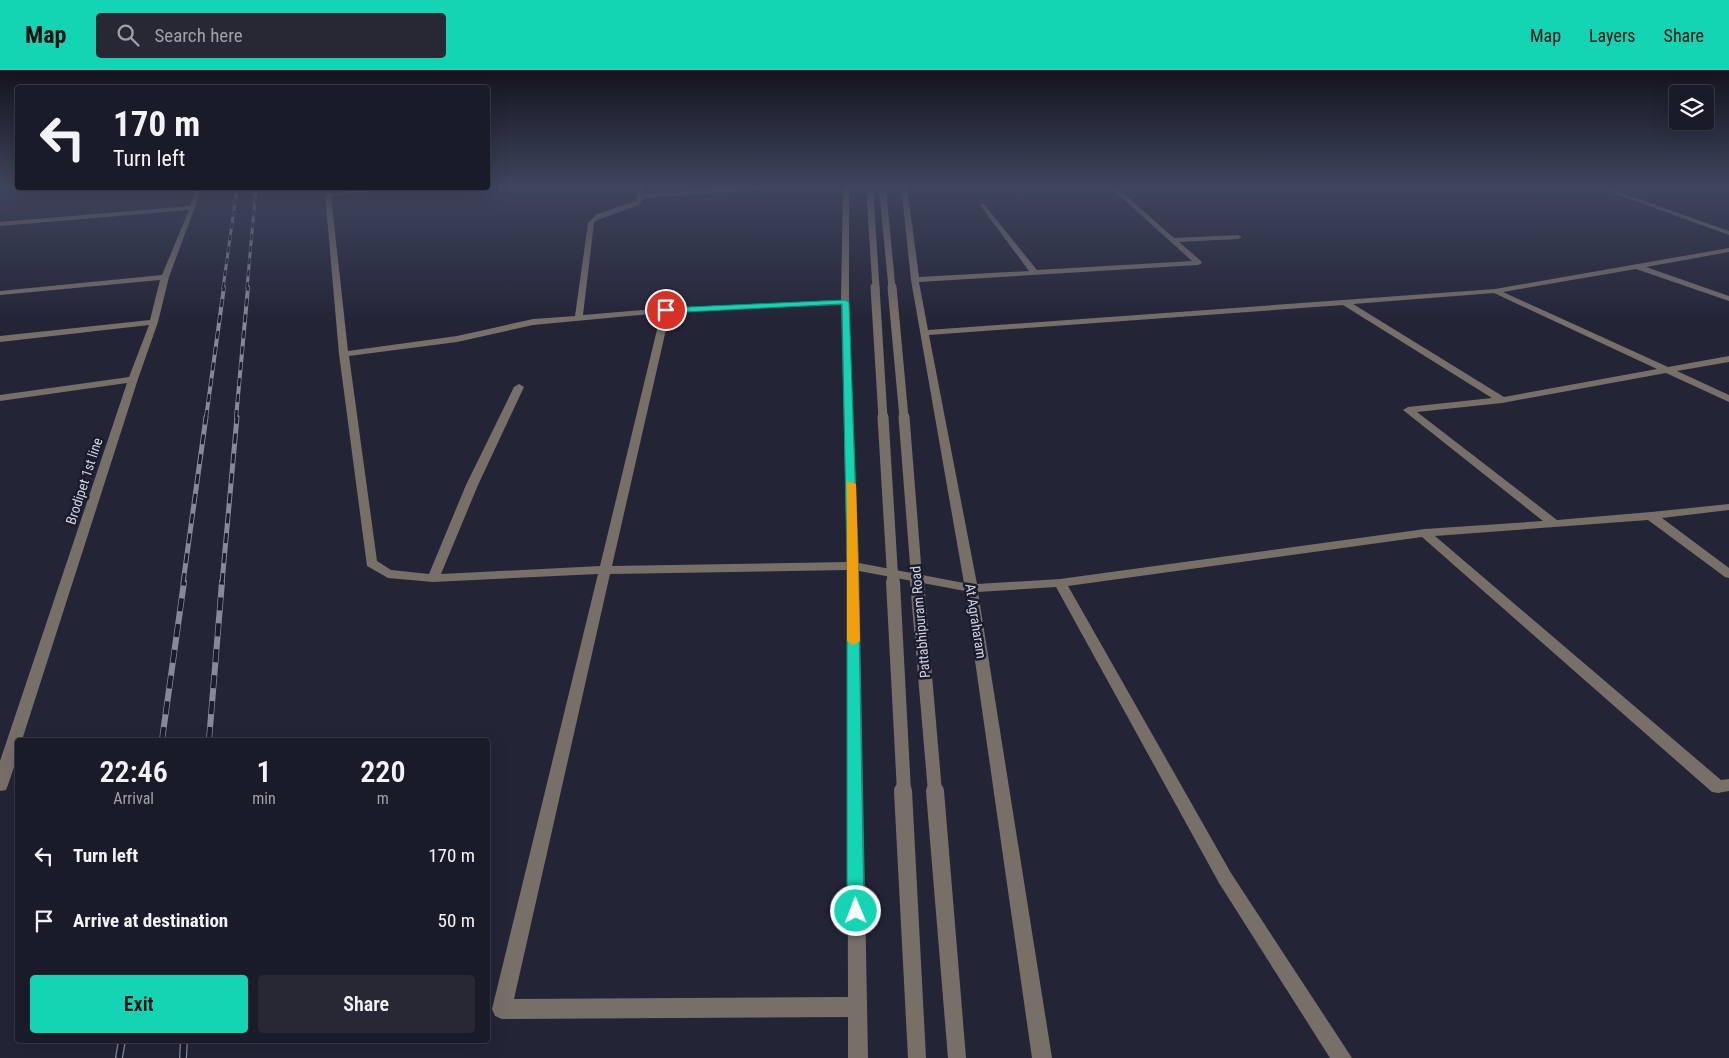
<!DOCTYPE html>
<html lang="en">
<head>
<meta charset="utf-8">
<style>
	body { margin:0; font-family:"Roboto Condensed",sans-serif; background:#272834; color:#f1f3f6; height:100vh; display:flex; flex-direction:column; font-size:19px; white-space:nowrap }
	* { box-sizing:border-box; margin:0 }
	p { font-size:16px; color:#9fa1a8 }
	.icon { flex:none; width:28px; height:28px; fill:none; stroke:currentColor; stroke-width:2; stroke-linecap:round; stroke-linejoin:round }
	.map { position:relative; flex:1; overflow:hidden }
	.side { position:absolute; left:15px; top:668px; width:475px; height:305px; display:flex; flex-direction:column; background:#1a1b28; border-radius:5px; box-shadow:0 5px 20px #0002,0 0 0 1px #383945 }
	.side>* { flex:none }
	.guide { position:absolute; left:15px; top:15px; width:475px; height:105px; border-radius:5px; box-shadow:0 5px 20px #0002,0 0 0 1px #383945; background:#1a1b28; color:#f1f3f6; overflow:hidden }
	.fabs { position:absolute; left:1669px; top:15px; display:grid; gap:10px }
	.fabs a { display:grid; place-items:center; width:45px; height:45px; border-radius:5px; background:#1a1b28; box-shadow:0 5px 20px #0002,0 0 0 1px #383945; font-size:25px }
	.pin { position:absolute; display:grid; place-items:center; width:42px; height:42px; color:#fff; margin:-21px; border:2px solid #fff; border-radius:50%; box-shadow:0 1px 5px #0007 }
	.me { position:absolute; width:55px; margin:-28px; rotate:359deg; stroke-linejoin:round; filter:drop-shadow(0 0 4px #0008) }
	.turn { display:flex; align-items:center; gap:18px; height:105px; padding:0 15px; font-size:22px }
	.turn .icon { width:65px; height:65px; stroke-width:2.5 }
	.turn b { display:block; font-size:35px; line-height:42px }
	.eta { display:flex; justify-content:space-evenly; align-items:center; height:85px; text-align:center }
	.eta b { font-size:30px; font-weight:600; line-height:35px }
	.primary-button { display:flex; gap:10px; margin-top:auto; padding:10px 15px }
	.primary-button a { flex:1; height:58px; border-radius:5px; background:#13d5b3; color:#111; font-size:20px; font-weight:600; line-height:58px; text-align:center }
	.primary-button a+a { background:#272834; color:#f1f3f6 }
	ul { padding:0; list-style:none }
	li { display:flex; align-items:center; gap:15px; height:65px; padding:0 15px }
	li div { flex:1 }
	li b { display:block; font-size:19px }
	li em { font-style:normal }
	header { display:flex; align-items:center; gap:30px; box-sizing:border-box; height:70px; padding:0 25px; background:#13d5b3; color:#111 }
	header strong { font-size:24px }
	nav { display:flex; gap:28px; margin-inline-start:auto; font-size:18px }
	.search { width:350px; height:45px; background:#272834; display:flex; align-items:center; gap:12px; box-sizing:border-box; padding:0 18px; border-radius:5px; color:#9fa1a8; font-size:19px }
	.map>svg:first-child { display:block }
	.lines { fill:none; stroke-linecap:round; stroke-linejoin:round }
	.minor { fill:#786f69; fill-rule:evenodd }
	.rail-far4-casing { stroke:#878998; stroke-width:3 }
	.rail-far3-casing { stroke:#878998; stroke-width:4 }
	.rail-far2-casing { stroke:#878998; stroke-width:5 }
	.rail-far1-casing { stroke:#878998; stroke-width:6 }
	.rail-casing { stroke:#878998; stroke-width:8 }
	.rail-far4 { stroke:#1a1b2c; stroke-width:2; stroke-dasharray:6; stroke-linecap:butt }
	.rail-far3 { stroke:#1a1b2c; stroke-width:2.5; stroke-dasharray:8; stroke-linecap:butt }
	.rail-far2 { stroke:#1a1b2c; stroke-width:3; stroke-dasharray:10; stroke-linecap:butt }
	.rail-far1 { stroke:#1a1b2c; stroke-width:4.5; stroke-dasharray:13; stroke-linecap:butt }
	.rail { stroke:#1a1b2c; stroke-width:5.5; stroke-dasharray:16; stroke-linecap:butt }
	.minor-bridge-far4 { stroke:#786f69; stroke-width:7 }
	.minor-bridge-far3 { stroke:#786f69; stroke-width:9 }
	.minor-bridge-far2 { stroke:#786f69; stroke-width:11 }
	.minor-bridge-far1 { stroke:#786f69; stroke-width:14 }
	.minor-bridge { stroke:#786f69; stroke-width:18 }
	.route { fill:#13d5b3; stroke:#0c8a74 }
	.slow { fill:#f59e0b }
	.labels { text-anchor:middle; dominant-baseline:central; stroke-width:5; stroke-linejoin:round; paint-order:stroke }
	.street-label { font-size:14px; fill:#d2d4e0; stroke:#1a1b2c }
</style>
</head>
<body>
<header>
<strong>Map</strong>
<div class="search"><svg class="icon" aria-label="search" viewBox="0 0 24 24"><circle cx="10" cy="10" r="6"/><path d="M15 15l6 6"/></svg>Search here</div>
<nav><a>Map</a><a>Layers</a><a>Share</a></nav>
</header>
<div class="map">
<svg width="1729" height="988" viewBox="0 0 1729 988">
	<rect width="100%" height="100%" fill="#232436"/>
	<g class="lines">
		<!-- minor -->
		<g class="minor">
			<path d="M638 116H644L643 124 759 116H783L780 118 643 128 641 133 636 136 597 150 594 153 583 245 666 238 841 230 843 116H849V232L859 493 964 513 911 210 901 116H907L919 207 1029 201 980 135 983 133 1037 200 1192 191 1109 116H1115L1174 168 1238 165 1242 167 1238 169 1179 172 1201 191 1202 193 1198 195 919 212 928 260 1495 219 1729 178V182L1646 197 1729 226V231L1636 199 1503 222 1668 297 1729 286V292L1677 301 1729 325V332L1666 303 1502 333 1417 342 1557 450 1651 442 1729 434V440L1662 448 1729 498V508L1725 507 1648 450 1435 466 1721 710 1729 709V721L1718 723 1712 722 1422 467 1068 516 1231 803 1352 988H1330L1219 813 1056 517 978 522 1052 988H1032L965 521 859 501 868 988H848V947L502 949 495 946 492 939 598 504 433 512 388 508 367 496 339 284 325 124 380 118H399L331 126 348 281 457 266 533 249 575 246 588 153 597 144 636 131ZM1494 223 1657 299 1504 327 1353 234ZM841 235 847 492 612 496 670 242ZM1343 235 1492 328 1408 337 1403 340 1543 451 1425 459 1060 509 977 514 929 265ZM661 243 600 496 441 504 478 415 524 317 519 314 514 317 466 415 429 504 391 500 377 491 349 286 457 272 533 255ZM847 500 848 927 514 929 610 504Z"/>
			<path d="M1594 116H1602L1729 161V165Z"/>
			<path d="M196 118H202L169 207 158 252 138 309 22 670H18V685L8 715 6 720 0 721V691L127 313 0 331V325L129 307 149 255 0 272V266L150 250 160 210 0 225V221L162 205 189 140 0 156V152L190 136Z"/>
		</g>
		<!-- rail-far4 casing -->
		<g class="rail-far4-casing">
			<g id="rail-far4">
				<path d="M223 218 237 118"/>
				<path d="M247 218 256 118"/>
			</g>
		</g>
		<!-- rail-far3 casing -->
		<g class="rail-far3-casing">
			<g id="rail-far3">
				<path d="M206 348 224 217"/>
				<path d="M236 348 248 217"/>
			</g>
		</g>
		<!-- rail-far2 casing -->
		<g class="rail-far2-casing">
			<g id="rail-far2">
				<path d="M183 513 206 347"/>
				<path d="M222 513 237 347"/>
			</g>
		</g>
		<!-- rail-far1 casing -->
		<g class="rail-far1-casing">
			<g id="rail-far1">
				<path d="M162 670 184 512"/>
				<path d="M209 670 222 512"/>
			</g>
		</g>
		<!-- rail casing -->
		<g class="rail-casing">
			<g id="rail">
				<path d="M119 988 122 970"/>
				<path d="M183 988 184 970"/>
			</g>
		</g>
		<!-- rail-far4 -->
		<use href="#rail-far4" class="rail-far4"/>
		<!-- rail-far3 -->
		<use href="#rail-far3" class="rail-far3"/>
		<!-- rail-far2 -->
		<use href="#rail-far2" class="rail-far2"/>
		<!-- rail-far1 -->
		<use href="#rail-far1" class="rail-far1"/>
		<!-- rail -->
		<use href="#rail" class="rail"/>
		<!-- minor-bridge-far4 -->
		<g class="minor-bridge-far4">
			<path d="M870 124 876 218"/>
			<path d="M883 124 892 218"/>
		</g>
		<!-- minor-bridge-far3 -->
		<g class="minor-bridge-far3">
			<path d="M875 217 883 348"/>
			<path d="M892 217 904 348"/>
		</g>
		<!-- minor-bridge-far2 -->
		<g class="minor-bridge-far2">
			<path d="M883 347 893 513"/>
			<path d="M904 347 917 513"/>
		</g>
		<!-- minor-bridge-far1 -->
		<g class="minor-bridge-far1">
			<path d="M893 512 904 722"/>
			<path d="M917 512 935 722"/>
		</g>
		<!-- minor-bridge -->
		<g class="minor-bridge">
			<path d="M903 721 917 988"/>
			<path d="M935 721 957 988"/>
		</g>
	</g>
	<!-- sky -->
	<linearGradient id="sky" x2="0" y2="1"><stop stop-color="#13141e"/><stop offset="0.46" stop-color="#3f455d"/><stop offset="1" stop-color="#3f455d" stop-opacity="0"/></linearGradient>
	<rect width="1729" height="254" fill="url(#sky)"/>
	<!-- route -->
	<path class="route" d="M845 230 849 232 858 496 864 841 861 846 856 848 850 846 847 841V496L842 234 666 243 663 240 666 238Z"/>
	<!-- slow -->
	<path class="slow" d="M847 411 856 414 860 571 853 575 847 571Z"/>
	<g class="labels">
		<!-- street labels -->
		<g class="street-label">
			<text transform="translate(84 411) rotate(-72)">Brodipet 1st line</text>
			<text transform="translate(976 551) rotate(81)">At Agraharam</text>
			<text transform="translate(920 552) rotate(-95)">Pattabhipuram Road</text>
		</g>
	</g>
</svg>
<div class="fabs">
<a><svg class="icon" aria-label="layers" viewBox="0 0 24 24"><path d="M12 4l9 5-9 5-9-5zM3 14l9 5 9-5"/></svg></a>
</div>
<div class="pin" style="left:666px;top:240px;background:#d93025"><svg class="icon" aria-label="arrive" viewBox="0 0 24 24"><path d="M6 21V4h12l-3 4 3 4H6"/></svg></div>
<svg class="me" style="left:856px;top:841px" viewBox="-20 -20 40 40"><circle r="17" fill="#13d5b3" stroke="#fff" stroke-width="3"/><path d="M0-11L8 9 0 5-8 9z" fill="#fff"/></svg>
<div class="guide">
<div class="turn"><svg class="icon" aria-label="left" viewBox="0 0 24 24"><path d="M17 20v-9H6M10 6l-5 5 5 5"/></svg><div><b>170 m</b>Turn left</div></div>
</div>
<section class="side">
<div class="eta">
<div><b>22:46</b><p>Arrival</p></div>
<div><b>1</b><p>min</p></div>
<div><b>220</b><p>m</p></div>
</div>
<ul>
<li><svg class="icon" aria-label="left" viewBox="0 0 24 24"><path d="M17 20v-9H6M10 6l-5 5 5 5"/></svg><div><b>Turn left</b></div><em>170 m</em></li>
<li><svg class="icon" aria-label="arrive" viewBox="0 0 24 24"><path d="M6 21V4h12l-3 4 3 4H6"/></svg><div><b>Arrive at destination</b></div><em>50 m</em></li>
</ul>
<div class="primary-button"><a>Exit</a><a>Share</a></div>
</section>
</div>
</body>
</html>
